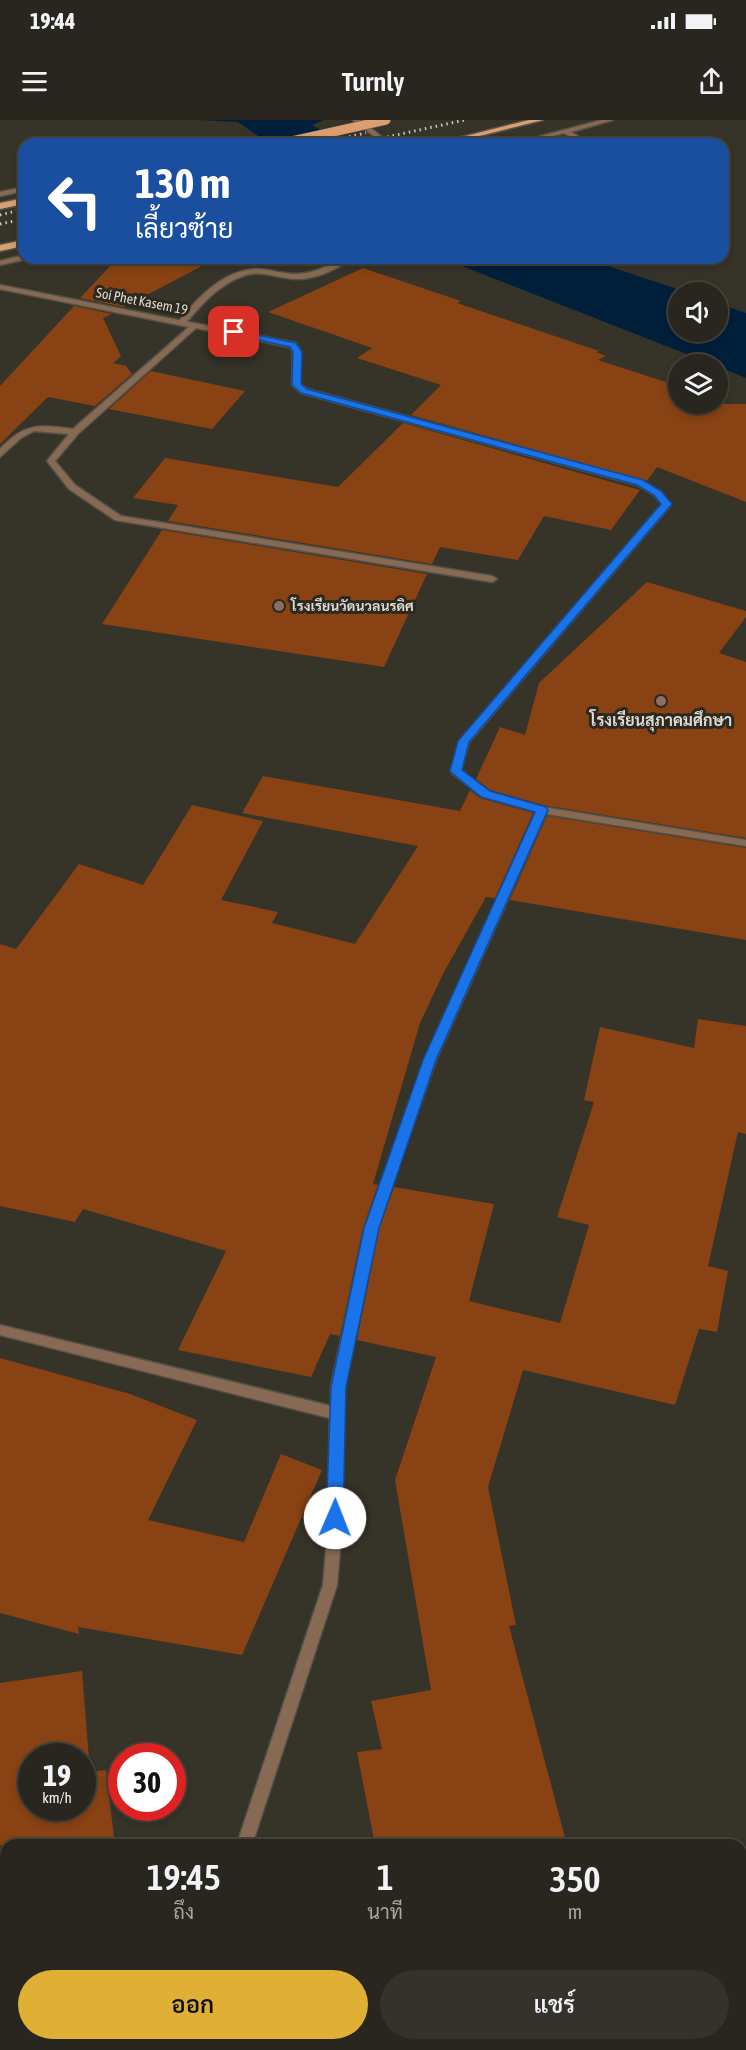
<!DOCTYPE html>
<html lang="th">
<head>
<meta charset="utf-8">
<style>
	body { margin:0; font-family:"Asap Condensed",Sarabun,sans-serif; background:#34322b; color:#f1f3f6; height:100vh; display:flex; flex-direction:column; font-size:22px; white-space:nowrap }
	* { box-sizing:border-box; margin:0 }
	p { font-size:20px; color:#a5a5a4 }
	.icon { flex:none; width:33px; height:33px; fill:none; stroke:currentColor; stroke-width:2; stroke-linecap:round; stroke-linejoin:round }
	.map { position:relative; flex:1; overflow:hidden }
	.drawer { position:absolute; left:0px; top:1719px; width:747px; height:212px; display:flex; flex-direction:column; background:#28261e; border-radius:18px 18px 0 0; box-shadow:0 3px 9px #0003,0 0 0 2px #44433c }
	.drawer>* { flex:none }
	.guide { position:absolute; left:18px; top:18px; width:711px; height:126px; border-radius:18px; box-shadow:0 3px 9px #0003,0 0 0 2px #44433c; background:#1a4fa0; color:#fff; overflow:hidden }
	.buttons { position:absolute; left:668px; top:162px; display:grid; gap:12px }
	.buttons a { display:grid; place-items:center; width:60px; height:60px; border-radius:50%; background:#28261e; box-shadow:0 3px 9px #0003,0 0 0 2px #44433c; font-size:30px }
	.speed { position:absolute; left:18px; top:1623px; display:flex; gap:12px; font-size:30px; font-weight:700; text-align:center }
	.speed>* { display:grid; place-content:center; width:78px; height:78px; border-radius:50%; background:#28261e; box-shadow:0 3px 9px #0003,0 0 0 2px #44433c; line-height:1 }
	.speed small { font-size:15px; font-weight:400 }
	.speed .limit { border:9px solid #d22; background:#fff; color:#111 }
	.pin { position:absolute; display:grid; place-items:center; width:51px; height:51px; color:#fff; margin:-26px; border-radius:12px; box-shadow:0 3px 9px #0006 }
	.me { position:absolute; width:66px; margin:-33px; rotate:1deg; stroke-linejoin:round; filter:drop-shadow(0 0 4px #0008) }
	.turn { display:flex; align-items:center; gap:21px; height:126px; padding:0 18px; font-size:27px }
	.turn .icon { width:78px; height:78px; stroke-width:2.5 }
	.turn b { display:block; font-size:42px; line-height:51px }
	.eta { display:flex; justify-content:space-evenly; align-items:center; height:102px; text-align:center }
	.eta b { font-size:36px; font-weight:600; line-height:42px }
	.action { display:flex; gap:12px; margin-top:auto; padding:12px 18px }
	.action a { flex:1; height:69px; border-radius:36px; background:#e0b034; color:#111; font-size:24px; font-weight:600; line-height:69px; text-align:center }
	.action a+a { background:#34322b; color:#f1f3f6 }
	.status { display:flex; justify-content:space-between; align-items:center; height:42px; padding:0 30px; background:#28261e; direction:ltr }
	.status svg { height:16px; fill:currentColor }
	header { display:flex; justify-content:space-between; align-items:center; height:78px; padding:0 18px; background:#28261e; font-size:27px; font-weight:600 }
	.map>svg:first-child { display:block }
	.water { fill:#001f3b }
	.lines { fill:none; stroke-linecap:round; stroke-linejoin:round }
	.ferry { stroke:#b5d5f5; stroke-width:2; stroke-dasharray:10 8; stroke-linecap:butt }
	.building { fill:#884214; fill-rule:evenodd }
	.service-casing { stroke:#545147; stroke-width:3 }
	.minor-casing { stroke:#545147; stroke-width:3 }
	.primary-casing { stroke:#545147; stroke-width:3 }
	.path { stroke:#8d8a81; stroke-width:4.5; stroke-dasharray:6 6; stroke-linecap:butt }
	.service { fill:#886a54; fill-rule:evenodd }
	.minor { fill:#886a54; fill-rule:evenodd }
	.primary { fill:#db9e71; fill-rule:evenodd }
	.rail { stroke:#cac8c1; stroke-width:3; stroke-dasharray:1.5 4; stroke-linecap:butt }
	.primary-bridge-casing { stroke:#545147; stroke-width:10; stroke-linecap:butt }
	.primary-bridge { stroke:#db9e71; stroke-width:9 }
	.route { fill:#1a73e8; stroke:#114b97; stroke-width:1.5 }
	.education-dot { fill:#8d6e63; stroke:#2c291e; stroke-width:2 }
	.labels { text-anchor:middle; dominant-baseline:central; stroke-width:6; stroke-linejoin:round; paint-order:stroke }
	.far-street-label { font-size:14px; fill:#dddbd4; stroke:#2c291e }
	.far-poi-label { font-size:14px; font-weight:bold; fill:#dddbd4; stroke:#2c291e; text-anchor:start }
	.poi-label { font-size:16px; font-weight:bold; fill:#dddbd4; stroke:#2c291e }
</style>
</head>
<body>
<div class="status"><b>19:44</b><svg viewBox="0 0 49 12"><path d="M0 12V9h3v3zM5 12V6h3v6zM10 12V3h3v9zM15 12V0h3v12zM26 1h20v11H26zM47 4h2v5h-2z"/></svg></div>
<header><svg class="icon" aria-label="menu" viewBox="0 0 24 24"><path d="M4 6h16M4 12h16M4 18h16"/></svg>Turnly<svg class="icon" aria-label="share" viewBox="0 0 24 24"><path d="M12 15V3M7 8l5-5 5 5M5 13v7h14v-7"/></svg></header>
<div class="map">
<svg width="746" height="1930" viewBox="0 0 746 1930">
	<rect width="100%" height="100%" fill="#363328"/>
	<!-- water -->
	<g class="water">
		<path d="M199 0H324L312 5 345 24H270L238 2Z"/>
		<path d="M435 138H584L686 172H678V212H717V183L746 193V258L717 246V244H712L452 142Z"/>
		<path d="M746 1869V1930H594L607 1924H741V1871Z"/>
	</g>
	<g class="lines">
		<!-- ferry -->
		<g class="ferry">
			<path d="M741 1909 746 1906"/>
			<path d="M691 1930 704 1924"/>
		</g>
	</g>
	<!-- building -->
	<g class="building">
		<path d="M118 138H217L124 187 80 178Z"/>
		<path d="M363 148 461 181 457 183 599 231 596 232 606 236 598 240 678 266V284H746V382L657 347 647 361 411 295 441 265 357 238 372 228 268 192Z"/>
		<path d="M74 186 112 194 103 198 121 236 113 243 126 246 132 254 95 286 48 277 0 324V266Z"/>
		<path d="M151 251 245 271 212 309 109 289Z"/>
		<path d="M403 303 640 370 611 410 544 396 518 440 440 427 432 444 168 401 178 385 133 378 165 338 338 367Z"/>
		<path d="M162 410 427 454 384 547 102 504Z"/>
		<path d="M647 462 746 491V497L719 533 746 542V718L543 685 490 670 476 659 500 607 525 615 539 563Z"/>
		<path d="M263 656 460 691 470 670 480 678 533 693 495 778 486 777 444 852 420 903 373 1064 378 1065 363 1108 340 1216 330 1214 311 1257 178 1230 226 1131 83 1089 75 1102 0 1086V824L16 829 79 744 143 765 192 685 263 701 221 780 278 792 272 803 355 824 418 726 242 693Z"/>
		<path d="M547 696 746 728V820L510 780Z"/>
		<path d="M698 899 746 906V1014L738 1012 708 1146 728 1151 717 1212 699 1209 675 1285 523 1250 488 1367 516 1505 509 1506 567 1725H375L357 1632 382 1629 371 1581 431 1570 395 1360 436 1237 357 1220 379 1109 394 1067 494 1084 469 1181 560 1203 589 1105 557 1097 594 982 584 980 600 907 694 928Z"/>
		<path d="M0 1238 130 1274 197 1300 148 1400 244 1422 281 1334 322 1350 242 1535 78 1507 79 1514 0 1493Z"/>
		<path d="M82 1551 90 1652 106 1650 115 1725H0V1563ZM32 1636H82V1688H32Z"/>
	</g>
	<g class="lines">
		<!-- service casing -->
		<g class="service-casing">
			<path id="service" d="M343 138H352C334 152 309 162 287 158 273 156 259 151 246 155 220 163 202 184 185 204L178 202C197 179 221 152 253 149 264 148 275 152 285 153 307 157 324 148 343 138Z"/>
		</g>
		<!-- minor casing -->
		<g class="minor-casing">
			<g id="minor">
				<path d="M353 0H360L391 24H384Z"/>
				<path d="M602 0H613L571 12 591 24H583L564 13 522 24H511Z"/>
				<path d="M24 67V71L0 76V72Z"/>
				<path d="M24 135V138L27 139 0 145V141Z"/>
				<path d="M0 165 296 223 301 232 300 264 307 269 643 361 660 371 671 384 670 386 469 622 461 650 489 672 543 687 746 720V726L546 694 436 940 377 1108 345 1267 341 1418 337 1465 252 1725H240L238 1721 323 1465 327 1418 330 1298 0 1215V1205L331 1286V1267L365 1108 424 940 536 692 481 676 452 653 451 651 459 621 662 384 654 375 637 365 301 273 292 265 293 232 290 227 196 208 78 314 55 341 75 365 121 396 492 456 497 459 492 462 115 400 69 369 47 341 69 314 34 311 21 318 0 337V329C24 303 40 304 73 309L189 207 0 169Z"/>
			</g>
		</g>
		<!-- primary casing -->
		<g class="primary-casing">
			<g id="primary">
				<path d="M529 0H543L448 24H434Z"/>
				<path d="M24 78V84L0 89V83Z"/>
				<path d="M24 120V126L0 131V125Z"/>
			</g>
		</g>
		<!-- path -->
		<g class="path">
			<path d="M741 1786 746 1783"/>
			<path d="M413 1930 428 1924"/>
		</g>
		<!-- service -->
		<use href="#service" class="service"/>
		<!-- minor -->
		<use href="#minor" class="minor"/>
		<!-- primary -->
		<use href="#primary" class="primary"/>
		<!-- rail -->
		<g class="rail">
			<path d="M317 24 366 13"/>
			<path d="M355 24 465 0"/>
			<path d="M0 95 24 89"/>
			<path d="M0 104 24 99"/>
		</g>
		<!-- primary-bridge casing -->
		<g class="primary-bridge-casing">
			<path id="primary-bridge" d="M279 24 386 0"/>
		</g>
		<!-- primary-bridge -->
		<use href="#primary-bridge" class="primary-bridge"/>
	</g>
	<!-- route -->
	<path class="route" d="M234 210 296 223 302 232 301 264 307 269 643 360 661 371 672 384 469 622 462 650 490 671 546 687 548 690 436 940 379 1108 346 1267 343 1398 340 1403 335 1405 329 1403 326 1398 331 1267 364 1108 423 940 535 692 481 677 452 653 450 651 458 621 661 384 654 375 637 365 301 273 292 265 293 232 290 227 231 214 230 212Z"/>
	<!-- markers -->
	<g class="education-dot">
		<circle cx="279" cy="486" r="6"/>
		<circle cx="661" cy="581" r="6"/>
	</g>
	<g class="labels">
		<!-- far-street labels -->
		<g class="far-street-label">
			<text transform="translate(142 181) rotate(11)">Soi Phet Kasem 19</text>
		</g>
		<!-- far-poi labels -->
		<g class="far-poi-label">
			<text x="291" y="486">โรงเรียนวัดนวลนรดิศ</text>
		</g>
		<!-- poi labels -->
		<g class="poi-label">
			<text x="661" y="600">โรงเรียนสุภาคมศึกษา</text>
		</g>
	</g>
</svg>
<div class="buttons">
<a><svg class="icon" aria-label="sound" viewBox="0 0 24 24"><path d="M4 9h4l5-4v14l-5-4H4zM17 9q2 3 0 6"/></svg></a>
<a><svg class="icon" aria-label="layers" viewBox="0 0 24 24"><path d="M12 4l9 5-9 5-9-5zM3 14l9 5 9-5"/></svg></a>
</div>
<div class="speed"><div>19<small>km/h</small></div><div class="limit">30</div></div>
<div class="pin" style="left:234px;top:212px;background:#d93025"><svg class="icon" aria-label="arrive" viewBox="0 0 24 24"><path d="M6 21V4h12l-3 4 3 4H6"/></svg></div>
<svg class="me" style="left:335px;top:1398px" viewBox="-20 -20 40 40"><circle r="19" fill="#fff"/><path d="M0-13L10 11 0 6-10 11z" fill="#1a73e8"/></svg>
<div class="guide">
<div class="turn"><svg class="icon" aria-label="left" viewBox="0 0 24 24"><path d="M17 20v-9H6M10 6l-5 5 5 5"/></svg><div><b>130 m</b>เลี้ยวซ้าย</div></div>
</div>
<section class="drawer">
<div class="eta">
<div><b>19:45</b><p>ถึง</p></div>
<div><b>1</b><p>นาที</p></div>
<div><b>350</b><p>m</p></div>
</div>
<div class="action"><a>ออก</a><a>แชร์</a></div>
</section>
</div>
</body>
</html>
